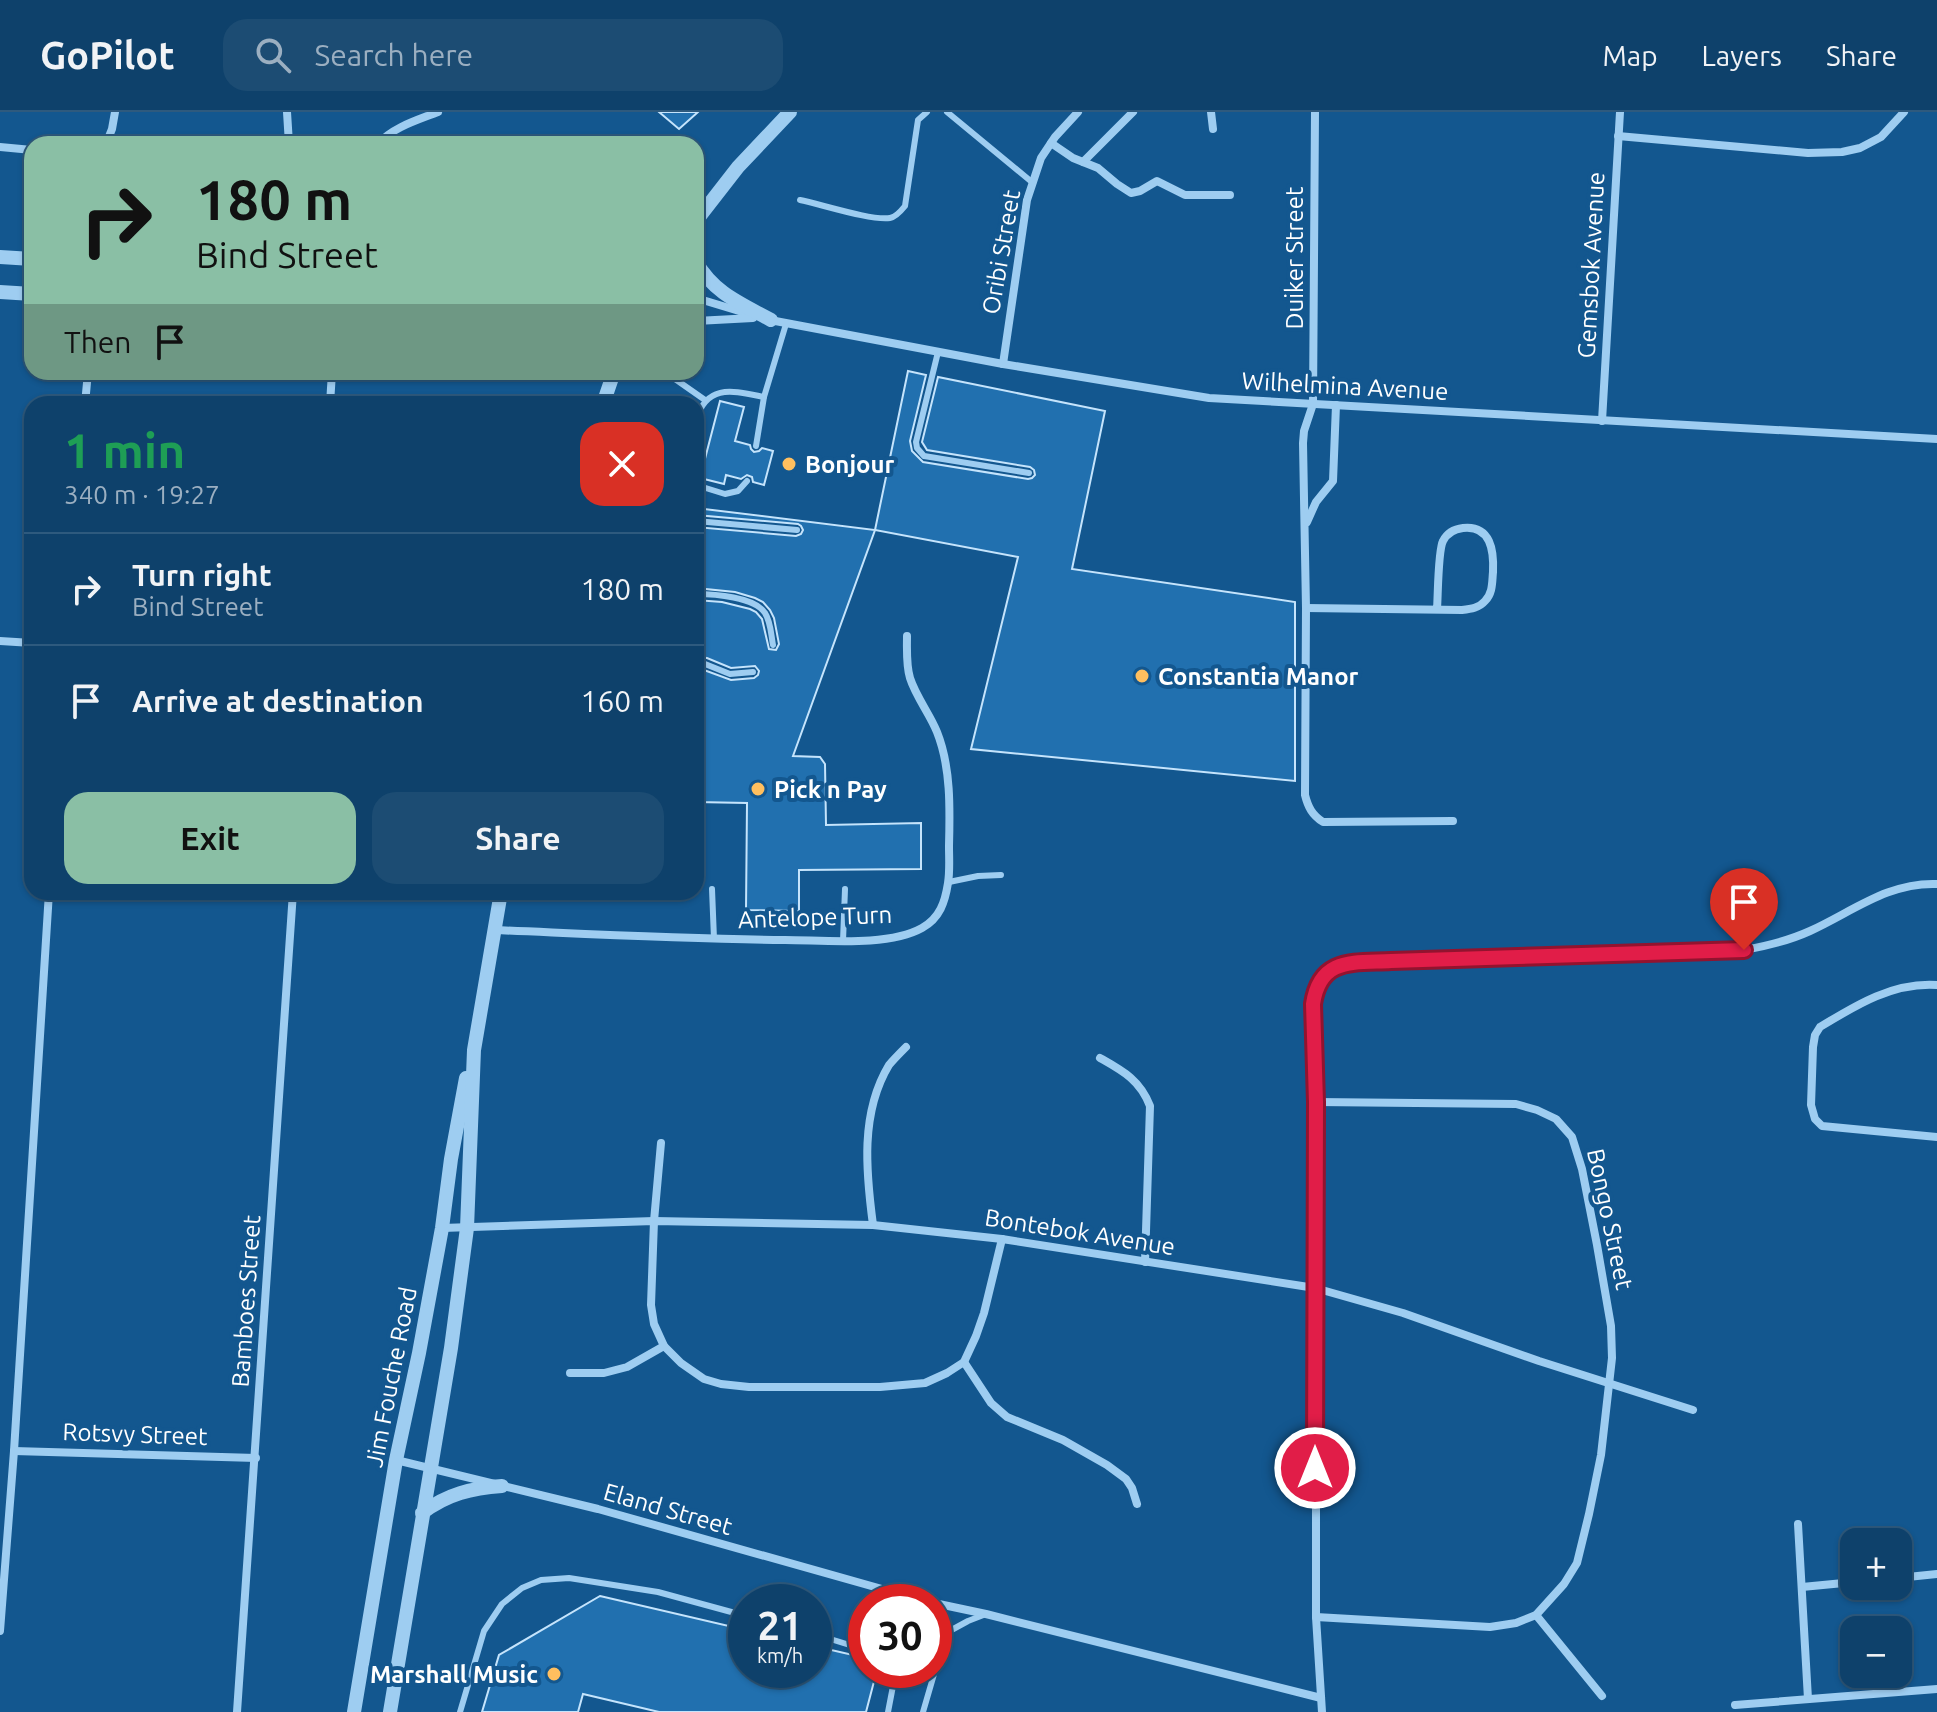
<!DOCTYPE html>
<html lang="en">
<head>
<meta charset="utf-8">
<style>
	body { margin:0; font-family:Ubuntu,sans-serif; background:#1c4c73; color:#f1f3f6; height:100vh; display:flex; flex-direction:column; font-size:30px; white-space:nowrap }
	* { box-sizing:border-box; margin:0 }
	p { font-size:26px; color:#9bafc1 }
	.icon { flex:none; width:44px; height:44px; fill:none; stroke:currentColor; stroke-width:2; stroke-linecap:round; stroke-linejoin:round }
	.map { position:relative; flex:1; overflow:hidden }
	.details { position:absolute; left:24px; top:284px; width:680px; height:504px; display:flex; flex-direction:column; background:#0e416b; border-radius:24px; box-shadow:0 2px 6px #0004,0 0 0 2px #2e5a7e }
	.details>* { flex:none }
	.top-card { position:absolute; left:24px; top:24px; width:680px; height:244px; border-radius:24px; box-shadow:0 2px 6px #0004,0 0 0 2px #2e5a7e; background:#8abfa5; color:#111; overflow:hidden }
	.controls { position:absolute; left:1840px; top:1416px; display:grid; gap:16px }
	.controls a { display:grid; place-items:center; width:72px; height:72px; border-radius:16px; background:#0e416b; box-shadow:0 2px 6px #0004,0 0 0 2px #2e5a7e; font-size:40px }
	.speed { position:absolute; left:728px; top:1472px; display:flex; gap:16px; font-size:40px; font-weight:700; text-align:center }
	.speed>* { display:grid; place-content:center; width:104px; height:104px; border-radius:50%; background:#0e416b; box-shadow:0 2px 6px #0004,0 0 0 2px #2e5a7e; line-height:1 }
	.speed small { font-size:20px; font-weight:400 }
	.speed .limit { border:12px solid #d22; background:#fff; color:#111 }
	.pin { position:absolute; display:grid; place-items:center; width:68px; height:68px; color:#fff; margin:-82px -34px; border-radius:50% 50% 50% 0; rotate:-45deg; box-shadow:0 0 8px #0007 }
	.pin .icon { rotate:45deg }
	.me { position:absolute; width:88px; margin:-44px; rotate:0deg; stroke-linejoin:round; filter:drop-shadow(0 0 6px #0008) }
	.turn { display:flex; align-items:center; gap:28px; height:168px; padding:0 40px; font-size:36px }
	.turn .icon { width:104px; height:104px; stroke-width:2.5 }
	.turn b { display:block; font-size:56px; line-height:68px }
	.then { display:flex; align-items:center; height:76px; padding:0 40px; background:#0003; gap:16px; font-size:30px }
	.round { display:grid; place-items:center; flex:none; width:84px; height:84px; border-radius:24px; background:#1c4c73 }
	.overview { display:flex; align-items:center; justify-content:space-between; height:136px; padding:0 40px }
	h1 { font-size:48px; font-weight:700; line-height:60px; color:#1e9e55 }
	.action { display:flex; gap:16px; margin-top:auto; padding:16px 40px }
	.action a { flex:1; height:92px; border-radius:24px; background:#8abfa5; color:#111; font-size:32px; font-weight:700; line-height:92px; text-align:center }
	.action a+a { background:#1c4c73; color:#f1f3f6 }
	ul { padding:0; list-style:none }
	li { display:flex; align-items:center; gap:24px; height:112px; padding:0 40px; border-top:2px solid #2e5a7e }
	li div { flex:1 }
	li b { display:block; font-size:30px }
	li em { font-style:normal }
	header { display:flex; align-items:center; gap:48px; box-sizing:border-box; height:112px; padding:0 40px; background:#0e416b; border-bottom:2px solid #2e5a7e }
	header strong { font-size:38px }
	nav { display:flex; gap:44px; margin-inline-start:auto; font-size:28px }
	.search { width:560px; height:72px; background:#1c4c73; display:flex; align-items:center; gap:20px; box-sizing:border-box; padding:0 28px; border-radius:24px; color:#9bafc1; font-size:30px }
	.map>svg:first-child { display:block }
	.building { fill:#2170af; stroke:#c5e4fc; stroke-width:2 }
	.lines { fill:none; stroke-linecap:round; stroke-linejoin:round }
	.service { stroke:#9ecdf1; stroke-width:6 }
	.minor { stroke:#9ecdf1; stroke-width:8 }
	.tertiary { stroke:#9ecdf1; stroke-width:14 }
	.route-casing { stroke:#92132f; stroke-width:20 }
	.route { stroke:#e11d48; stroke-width:14 }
	.poi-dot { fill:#ffbf5f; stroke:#13578f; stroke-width:3 }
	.labels { text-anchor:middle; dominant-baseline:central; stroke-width:8; stroke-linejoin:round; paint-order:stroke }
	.street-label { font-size:24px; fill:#fff; stroke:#13578f }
	.poi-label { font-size:24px; font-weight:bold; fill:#fff; stroke:#13578f; text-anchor:start }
</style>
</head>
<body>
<header>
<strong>GoPilot</strong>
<div class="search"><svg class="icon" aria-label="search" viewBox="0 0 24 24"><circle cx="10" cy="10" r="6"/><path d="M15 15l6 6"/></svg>Search here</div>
<nav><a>Map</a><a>Layers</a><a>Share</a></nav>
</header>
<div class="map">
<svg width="1937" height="1600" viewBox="0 0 1937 1600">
	<rect width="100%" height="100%" fill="#13578f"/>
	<!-- building -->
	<g class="building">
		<path d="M659 0H698L679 17Z"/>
		<path d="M908 259 926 263 910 329 912 339 923 350 1028 367 1032 366 1035 363 1034 358 1030 355 927 338 922 330 938 265 1105 299 1072 457 1295 490V669L971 637 1018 445 875 418Z"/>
		<path d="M720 289 744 295 735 329 750 333 751 337 754 340 759 339 762 336 773 339 764 373 753 370 752 365 747 363 741 367 726 363 724 372 700 366Z"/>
		<path d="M696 396 875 418 793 644 820 645 825 652 826 713 921 711V757L799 758V799L746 798 747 691 696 690V557L704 558 731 568 754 566 758 563 759 559 755 554 731 556 707 546 696 545V488L722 490 750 497 756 500 762 507 769 537 776 538 779 532 774 506 770 498 763 490 755 486 735 480 696 476V415L796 424 801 422 803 418 801 414 798 412 696 403Z"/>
		<path d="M600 1484 746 1518V1558H814V1534L866 1546V1558H877L866 1600H659L583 1582 578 1600H482L499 1543Z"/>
	</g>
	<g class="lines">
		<!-- service -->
		<g class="service">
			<path d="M947 0 1033 71"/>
			<path d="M800 88C820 92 872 109 890 106 896 105 901 99 905 94L918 8 927 0"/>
			<path d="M938 240 916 330 917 336 924 344 1029 361"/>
			<path d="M665 260 705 288"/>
			<path d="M696 308C707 271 733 279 764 285L786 212"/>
			<path d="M756 334 764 285"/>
			<path d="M696 373 725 382 738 379 747 369"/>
			<path d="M696 409 797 418"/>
			<path d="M696 482C714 482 755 485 765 501 771 510 771 523 773 533"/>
			<path d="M696 551 705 552 730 562 753 560"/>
			<path d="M949 770 978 764 1001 763"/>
			<path d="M712 777 714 827"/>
			<path d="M843 829 845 777"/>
			<path d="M946 1521 968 1509 986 1502"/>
			<path d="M814 1522 866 1538"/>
			<path d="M460 1600 484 1519 502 1492 522 1476 541 1468 569 1466 658 1480 746 1504"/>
			<path d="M888 1600 893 1574 888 1558"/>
			<path d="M923 1600 946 1521 939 1502 934 1496"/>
		</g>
		<!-- minor -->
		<g class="minor">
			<path d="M287 0 289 32"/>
			<path d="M1211 0 1213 17"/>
			<path d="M1315 0 1313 292 1304 319 1303 331 1306 496 1305 683C1308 695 1312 703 1323 710L1453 709"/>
			<path d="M1618 24 1808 41 1842 40 1860 36 1881 25 1904 0"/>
			<path d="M1051 31 1073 46 1098 56 1117 72 1131 81 1140 79 1157 69 1185 83H1230"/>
			<path d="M106 32 112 17 115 0"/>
			<path d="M378 32C393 15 418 8 438 0"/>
			<path d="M0 35 32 38"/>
			<path d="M1083 50 1133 0"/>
			<path d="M696 186 749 202"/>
			<path d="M770 208 1003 252 1209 286 1937 327"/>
			<path d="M696 209 753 206"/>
			<path d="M1003 252 1027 88 1041 46 1055 25 1078 0"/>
			<path d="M85 292 88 260"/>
			<path d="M330 292 332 260"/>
			<path d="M1602 309 1620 0"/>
			<path d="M1307 410 1316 390 1333 369 1336 293"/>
			<path d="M1306 496 1462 498C1471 497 1479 496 1485 489 1493 481 1492 470 1493 460 1494 439 1491 413 1463 416 1455 417 1447 421 1443 429 1438 438 1438 484 1437 497"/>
			<path d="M0 529 32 531"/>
			<path d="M494 818C591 822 688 827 785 828 824 828 888 835 922 816 940 806 945 790 948 771 950 759 949 746 949 734 950 697 951 655 937 620 930 602 916 585 910 566 906 553 907 537 907 524"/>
			<path d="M1937 873C1893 870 1856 893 1820 915L1815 923 1813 935 1811 993 1815 1007 1822 1014 1937 1025"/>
			<path d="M1100 946C1123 959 1140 968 1150 994L1145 1150"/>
			<path d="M661 1031 654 1109 651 1193 654 1212 664 1234 681 1251 704 1267 721 1272 749 1275H880L925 1271 947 1261 964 1250 976 1224 984 1201 1002 1127"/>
			<path d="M873 1113C866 1060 860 1001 889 953 894 947 900 941 906 935"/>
			<path d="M442 1116 654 1109 873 1113 1002 1127 1315 1176 1403 1201 1539 1249 1693 1298"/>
			<path d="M964 1250 991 1291 1007 1305 1063 1328 1107 1353 1126 1367 1132 1376 1137 1392"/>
			<path d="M570 1261H604L627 1255 664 1234"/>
			<path d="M14 1339 256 1346"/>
			<path d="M396 1348 598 1397 928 1490"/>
			<path d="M1798 1412 1808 1587"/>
			<path d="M1898 1466 1937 1462"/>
			<path d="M1802 1475 1854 1470"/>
			<path d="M934 1491 986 1502 1321 1586"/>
			<path d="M1536 1503 1602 1584"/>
			<path d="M1316 1505 1490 1515 1516 1511 1536 1503 1564 1472 1577 1451 1589 1402 1601 1343 1612 1246 1611 1214 1597 1133 1582 1057 1572 1025 1556 1007 1537 998 1516 992 1316 990"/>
			<path d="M0 1519 14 1339 49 780"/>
			<path d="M1735 1593 1937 1577"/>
			<path d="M237 1600 293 780"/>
			<path d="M1322 1600 1316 1505V990L1313 892C1319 845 1353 851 1391 849L1744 838C1767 834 1788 829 1810 819 1852 800 1888 770 1937 772"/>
		</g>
		<!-- tertiary -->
		<g class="tertiary">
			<path d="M696 109 738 55 790 0"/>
			<path d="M0 145 32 147"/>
			<path d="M696 150C714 181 740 191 771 208"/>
			<path d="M0 180 32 182"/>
			<path d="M603 292 614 260"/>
			<path d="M422 1401C447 1382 472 1376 502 1374"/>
			<path d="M354 1600 396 1348 419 1241 442 1116 451 1047 466 966"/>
			<path d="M390 1600 451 1236 467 1116 474 938 501 780"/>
		</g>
	</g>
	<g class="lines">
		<!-- route casing -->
		<g class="route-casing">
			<path id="route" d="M1315 1356 1316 990 1313 892C1320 845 1353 851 1391 849L1744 838"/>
		</g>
		<!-- route -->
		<use href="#route" class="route"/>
	</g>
	<!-- markers -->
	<g class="poi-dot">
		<circle cx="789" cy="352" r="8"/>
		<circle cx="1142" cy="564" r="8"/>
		<circle cx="758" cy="677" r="8"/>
		<circle cx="554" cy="1562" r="8"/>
	</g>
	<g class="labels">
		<!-- street labels -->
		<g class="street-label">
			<text transform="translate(1001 140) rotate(-80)">Oribi Street</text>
			<text transform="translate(1294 146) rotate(-90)">Duiker Street</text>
			<text transform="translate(1591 153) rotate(-87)">Gemsbok Avenue</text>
			<text transform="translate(1345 274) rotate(3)">Wilhelmina Avenue</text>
			<text transform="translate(815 805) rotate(-2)">Antelope Turn</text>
			<text transform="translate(1610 1107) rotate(78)">Bongo Street</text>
			<text transform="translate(1080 1120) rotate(9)">Bontebok Avenue</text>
			<text transform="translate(246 1189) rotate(-86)">Bamboes Street</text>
			<text transform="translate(391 1265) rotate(-79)">Jim Fouche Road</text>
			<text transform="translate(135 1322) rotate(2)">Rotsvy Street</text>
			<text transform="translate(668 1397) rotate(16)">Eland Street</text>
		</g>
		<!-- poi labels -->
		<g class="poi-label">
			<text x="805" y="352">Bonjour</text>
			<text x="1158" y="564">Constantia Manor</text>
			<text x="774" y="677">Pick n Pay</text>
			<text x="538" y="1562" text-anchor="end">Marshall Music</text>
		</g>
	</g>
</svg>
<div class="controls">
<a>+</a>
<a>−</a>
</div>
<div class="speed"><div>21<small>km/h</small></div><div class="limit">30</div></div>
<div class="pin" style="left:1744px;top:838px;background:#d93025"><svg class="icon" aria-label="arrive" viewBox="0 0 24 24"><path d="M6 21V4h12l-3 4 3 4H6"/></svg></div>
<svg class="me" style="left:1315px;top:1356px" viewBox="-20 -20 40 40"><circle r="17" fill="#e11d48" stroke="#fff" stroke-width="3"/><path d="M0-11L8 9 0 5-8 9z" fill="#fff"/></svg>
<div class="top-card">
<div class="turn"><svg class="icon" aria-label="right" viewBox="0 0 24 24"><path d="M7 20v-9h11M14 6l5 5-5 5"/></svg><div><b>180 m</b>Bind Street</div></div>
<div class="then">Then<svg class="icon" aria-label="arrive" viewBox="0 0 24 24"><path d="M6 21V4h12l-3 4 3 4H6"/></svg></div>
</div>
<section class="details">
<div class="overview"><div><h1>1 min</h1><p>340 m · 19:27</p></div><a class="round" style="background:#d93025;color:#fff"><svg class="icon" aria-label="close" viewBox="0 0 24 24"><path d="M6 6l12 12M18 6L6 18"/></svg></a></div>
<ul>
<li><svg class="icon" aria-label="right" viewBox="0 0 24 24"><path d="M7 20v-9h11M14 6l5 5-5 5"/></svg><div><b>Turn right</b><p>Bind Street</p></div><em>180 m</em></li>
<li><svg class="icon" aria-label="arrive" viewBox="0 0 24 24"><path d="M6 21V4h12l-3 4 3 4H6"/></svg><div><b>Arrive at destination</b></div><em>160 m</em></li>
</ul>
<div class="action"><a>Exit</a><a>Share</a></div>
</section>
</div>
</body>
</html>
